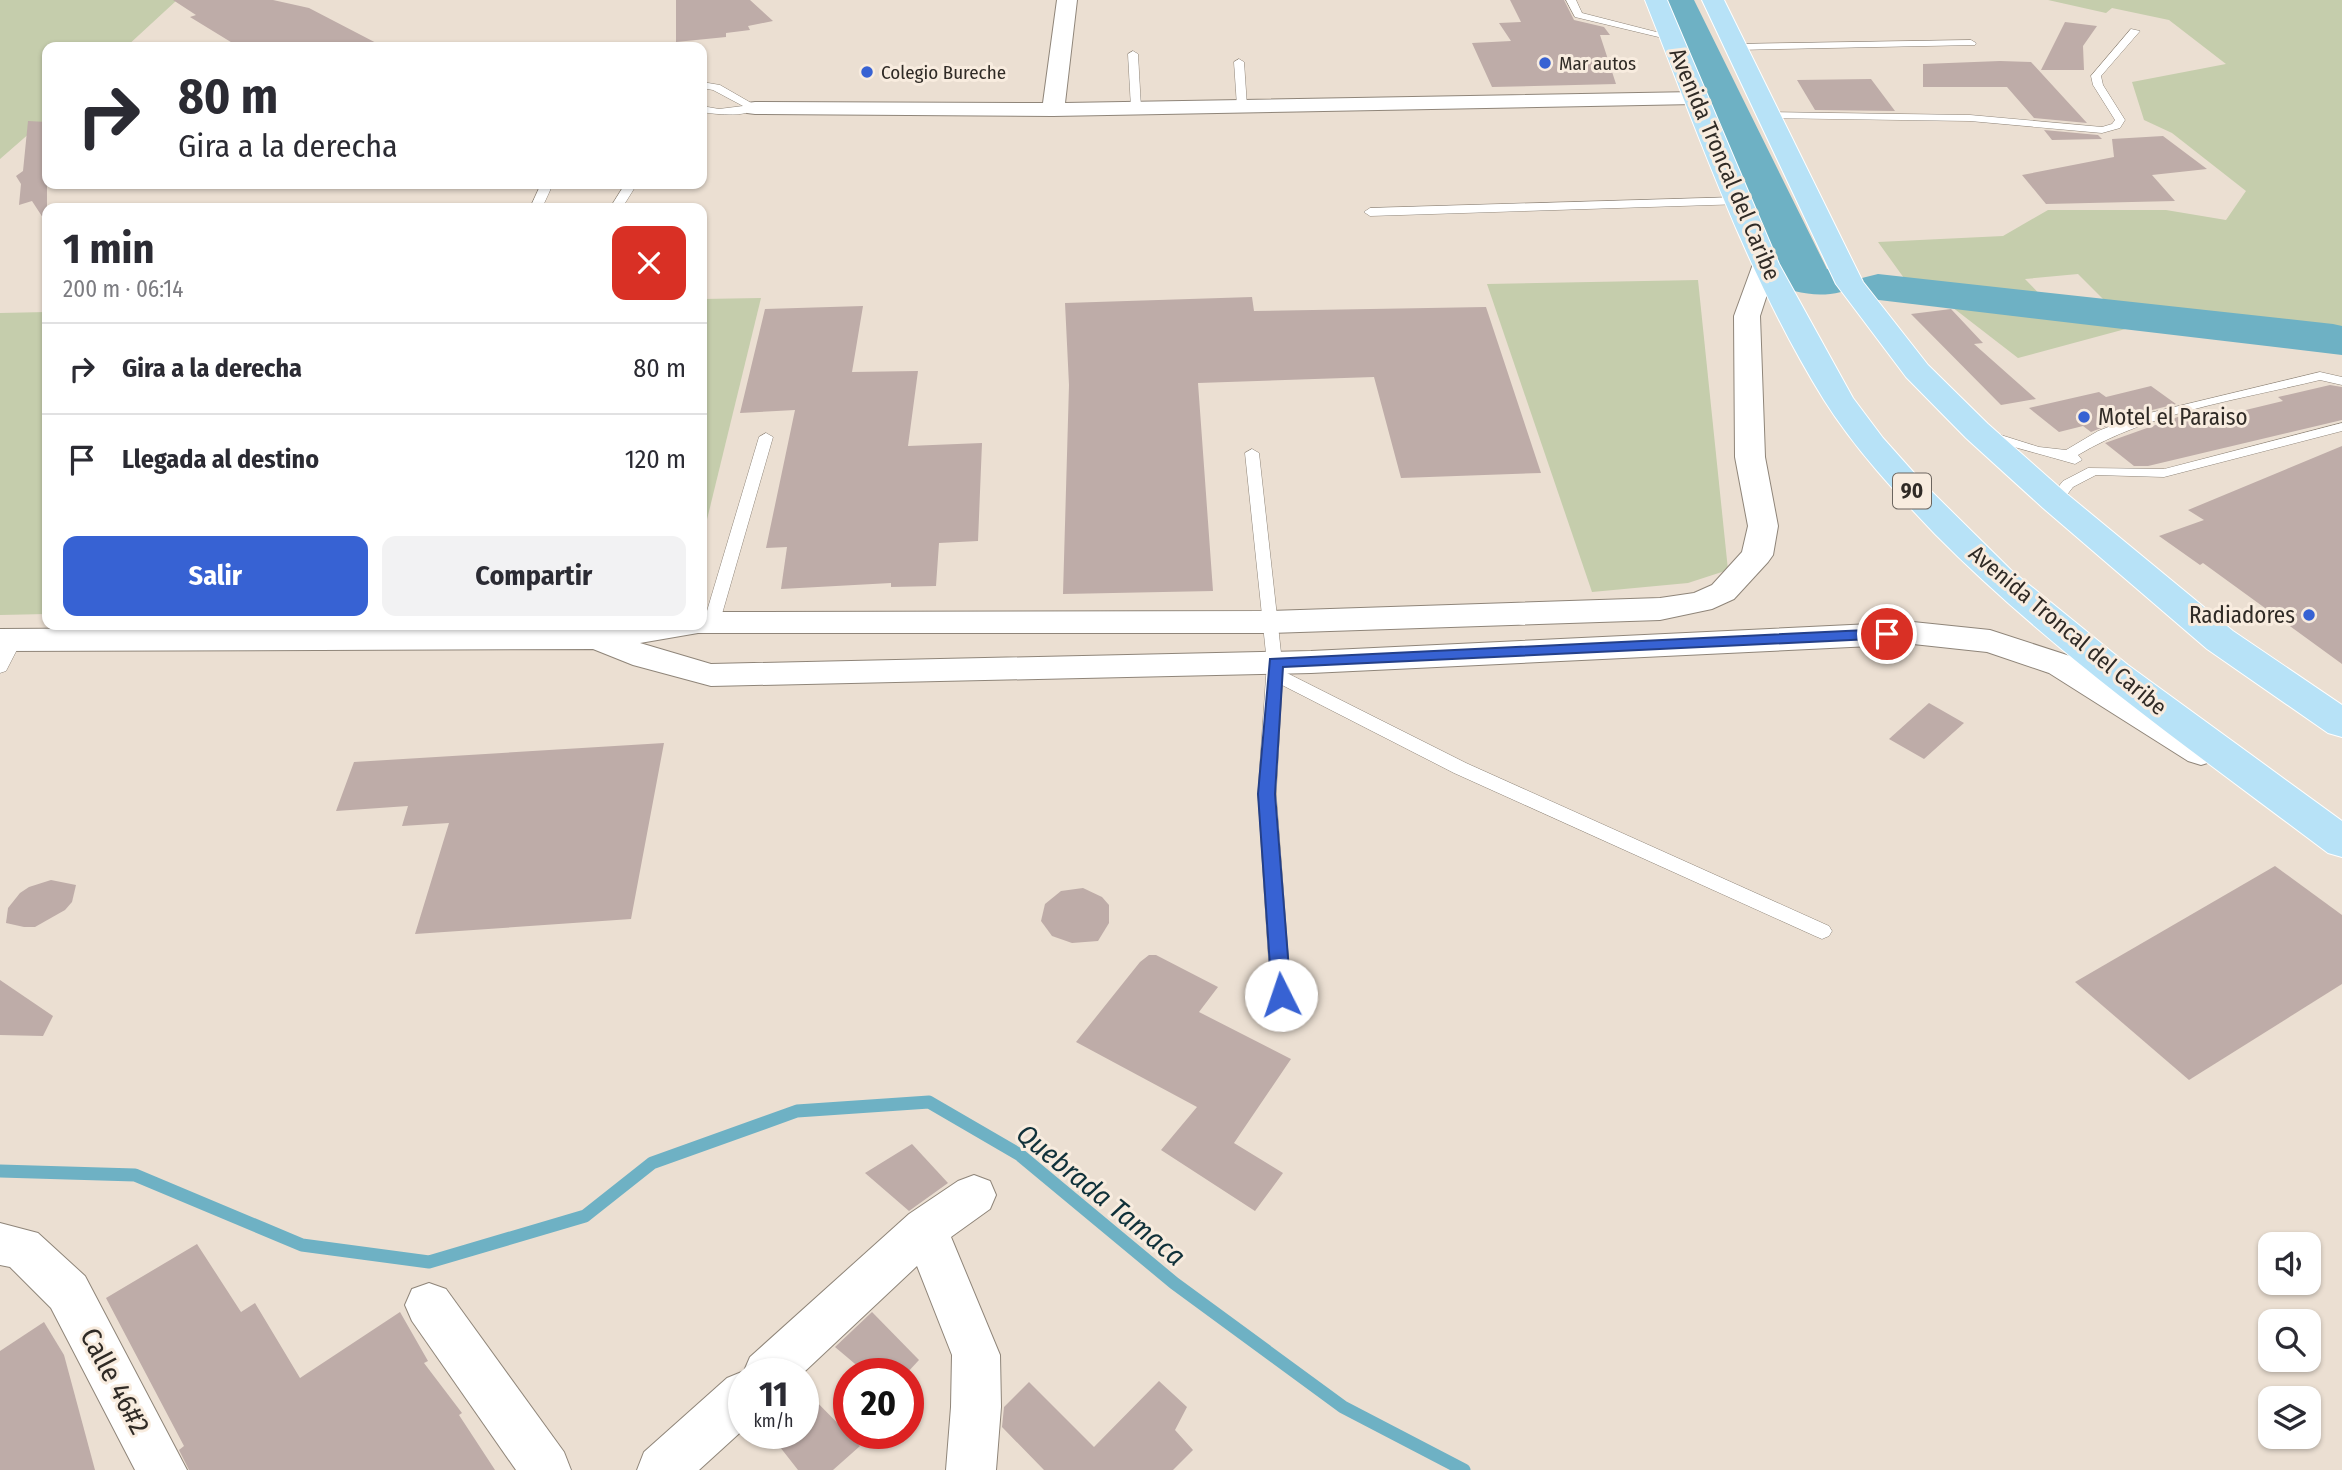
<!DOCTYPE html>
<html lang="es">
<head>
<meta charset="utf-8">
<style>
	body { margin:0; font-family:"Fira Sans Condensed",sans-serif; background:#f2f2f3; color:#2b2b33; height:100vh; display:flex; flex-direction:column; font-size:26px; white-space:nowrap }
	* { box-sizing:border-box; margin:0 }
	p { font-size:23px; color:#7c7c81 }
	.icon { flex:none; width:38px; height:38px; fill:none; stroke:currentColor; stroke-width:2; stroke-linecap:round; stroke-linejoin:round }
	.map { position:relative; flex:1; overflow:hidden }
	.side { position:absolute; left:42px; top:203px; width:665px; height:427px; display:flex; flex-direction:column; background:#fff; border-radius:14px; box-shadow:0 2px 5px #0004 }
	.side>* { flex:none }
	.hud { position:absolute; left:42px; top:42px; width:665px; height:147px; border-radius:14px; box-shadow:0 2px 5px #0004; background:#fff; color:#2b2b33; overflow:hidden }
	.fabs { position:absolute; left:2258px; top:1232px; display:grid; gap:14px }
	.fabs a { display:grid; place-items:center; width:63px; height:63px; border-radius:14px; background:#fff; box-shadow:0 2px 5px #0004; font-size:35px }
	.speed { position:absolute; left:728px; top:1358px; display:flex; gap:14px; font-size:35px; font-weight:700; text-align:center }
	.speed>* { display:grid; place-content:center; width:91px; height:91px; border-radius:50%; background:#fff; box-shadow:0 2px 5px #0004; line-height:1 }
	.speed small { font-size:18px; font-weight:400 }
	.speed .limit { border:10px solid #d22; background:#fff; color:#111 }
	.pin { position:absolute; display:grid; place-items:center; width:60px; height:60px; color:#fff; margin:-30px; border:4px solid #fff; border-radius:50%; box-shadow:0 2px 7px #0007 }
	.me { position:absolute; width:77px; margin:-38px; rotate:356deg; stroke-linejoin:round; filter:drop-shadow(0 0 5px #0008) }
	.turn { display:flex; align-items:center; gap:24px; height:147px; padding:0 21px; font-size:32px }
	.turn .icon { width:91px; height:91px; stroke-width:2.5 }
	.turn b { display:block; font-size:49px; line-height:60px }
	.round { display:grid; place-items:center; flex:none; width:74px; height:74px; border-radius:14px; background:#f2f2f3 }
	.overview { display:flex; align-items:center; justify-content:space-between; height:119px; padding:0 21px }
	h1 { font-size:42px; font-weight:700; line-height:52px }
	.cta { display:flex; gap:14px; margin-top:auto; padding:14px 21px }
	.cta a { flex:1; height:80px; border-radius:14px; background:#3762d3; color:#fff; font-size:28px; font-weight:700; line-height:80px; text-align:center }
	.cta a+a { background:#f2f2f3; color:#2b2b33 }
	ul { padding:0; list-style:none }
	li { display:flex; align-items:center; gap:21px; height:91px; padding:0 21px; border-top:2px solid #e1e1e2 }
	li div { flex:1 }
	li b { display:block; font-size:26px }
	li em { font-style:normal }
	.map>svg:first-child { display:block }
	.green { fill:#c5cdac; fill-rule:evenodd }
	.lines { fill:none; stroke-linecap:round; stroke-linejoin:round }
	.stream { stroke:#6eb1c4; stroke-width:13 }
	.river { fill:#6eb1c4; fill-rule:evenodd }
	.building { fill:#beaca8 }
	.service-casing { stroke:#8f8579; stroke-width:1 }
	.minor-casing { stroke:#8f8579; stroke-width:2 }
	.trunk-casing { stroke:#fff; stroke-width:2 }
	.service { fill:#fff; fill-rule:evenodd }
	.minor { fill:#fff; fill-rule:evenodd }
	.trunk { fill:#b7e2f7; fill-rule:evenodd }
	.route { fill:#3762d3; stroke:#244089; stroke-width:2 }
	.poi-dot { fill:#3762d3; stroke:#f8ecdf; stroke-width:2.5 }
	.labels { text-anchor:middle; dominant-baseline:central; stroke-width:6; stroke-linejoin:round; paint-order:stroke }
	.far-poi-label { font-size:19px; fill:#302b26; stroke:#f8ecdf; text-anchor:start }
	.shield { fill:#f8ecdf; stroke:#6c655e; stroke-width:2 }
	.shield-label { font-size:21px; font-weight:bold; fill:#302b26 }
	.street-label { font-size:23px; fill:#302b26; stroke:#f8ecdf }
	.poi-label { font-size:23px; fill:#302b26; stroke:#f8ecdf; text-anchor:start }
	.near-water-label { font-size:28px; font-style:italic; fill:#10313a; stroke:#f8ecdf }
	.near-street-label { font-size:28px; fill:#302b26; stroke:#f8ecdf }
</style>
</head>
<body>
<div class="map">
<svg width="2342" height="1470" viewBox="0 0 2342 1470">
	<rect width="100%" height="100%" fill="#ebdfd2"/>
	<!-- green -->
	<g class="green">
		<path d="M0 0H177L126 47H47V118L0 159Z"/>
		<path d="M2048 0H2342V346L2271 342 2197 322 2144 324 2018 358 1952 307 1909 285 1878 242 2003 236 2048 210H2166L2226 220 2246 191 2172 133 2144 120 2132 82 2226 64 2169 20 2112 8 2106 13ZM2078 274 2108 304 2054 309 2025 279Z"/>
		<path d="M1698 280 1728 570 1688 583 1592 592 1487 284Z"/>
		<path d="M761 298 702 540V299Z"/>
		<path d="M47 312V614L0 615V313Z"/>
	</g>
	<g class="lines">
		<!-- stream -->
		<path class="stream" d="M0 1171 135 1175 302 1245 429 1262 585 1216 652 1163 797 1111 929 1102 1020 1155 1174 1283 1343 1407 1464 1470"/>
		<!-- river -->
		<g class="river">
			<path d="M1660 0H1694L1827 269 1841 272 1848 282 1841 292C1824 296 1811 295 1794 291L1787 281Z"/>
			<path d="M1878 274 2333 324 2342 326V355L1862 298 1855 288 1862 278Z"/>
		</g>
	</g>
	<!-- building -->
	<g class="building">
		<path d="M173 0H273L309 8 384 47H239L190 17 196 15Z"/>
		<path d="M676 0H750L773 21 748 26 750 30 726 33V37L676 42Z"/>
		<path d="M1510 0H1564L1574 20 1604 27 1610 35H1600L1616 84 1492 87 1472 43 1511 41 1499 23 1521 22Z"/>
		<path d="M2065 22 2097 26 2083 46 2084 70H2041Z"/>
		<path d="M2000 61 2031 62 2087 123 2034 118 2007 87H1923V64Z"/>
		<path d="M1871 79 1895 111 1815 110 1797 80Z"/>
		<path d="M28 121 47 122V224L32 201 19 205 21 184 16 176 23 171Z"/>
		<path d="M2044 130 2098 135 2102 139 2052 140Z"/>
		<path d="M2163 136 2207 169 2152 175 2175 201 2046 204 2022 175 2114 157 2112 139Z"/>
		<path d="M1252 297 1254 311 1486 307 1541 473 1401 478 1374 377 1198 383 1213 591 1063 594 1069 385 1065 303Z"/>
		<path d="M863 306 852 372 918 371 908 446 982 443 978 541 939 543 936 586 891 587V583L781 589 787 547 766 548 795 410 740 413 765 309Z"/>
		<path d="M1951 309 1983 343 1974 344 2036 399 2001 405 1911 314Z"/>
		<path d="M2330 385 2342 387V420L2148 466H2134L2105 443 2189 413 2200 421 2283 401 2278 397Z"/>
		<path d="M2151 386 2176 404 2136 414 2091 432 2083 426 2059 432 2029 408 2099 392 2106 397Z"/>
		<path d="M2342 446V664L2203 563 2200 565 2159 536 2204 520 2188 510Z"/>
		<path d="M1929 703 1964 723 1924 759 1889 739Z"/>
		<path d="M664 743 631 919 415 934 449 823 402 826 408 806 336 811 354 762Z"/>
		<path d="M2275 866 2342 915V984L2189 1080 2075 982Z"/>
		<path d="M51 880 76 885 72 902 65 910 35 927H24L6 923 8 908 20 893 29 887Z"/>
		<path d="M1083 888 1102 897 1109 905V923L1098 941 1072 943 1052 936 1041 921 1045 904 1061 891Z"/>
		<path d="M1149 955H1156L1218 987 1199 1012 1291 1059 1234 1143 1283 1173 1255 1211 1161 1150 1197 1107 1076 1042 1140 962Z"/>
		<path d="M0 980 53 1016 43 1036 0 1035Z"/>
		<path d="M912 1144 948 1183 909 1211 865 1173Z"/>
		<path d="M197 1244 241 1312 255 1303 300 1378 400 1312 428 1361 424 1363 462 1413 459 1415 495 1470H189L179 1450 184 1446 106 1298Z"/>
		<path d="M872 1312 919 1360 906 1374H867L835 1347Z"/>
		<path d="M44 1322 64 1355 95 1470H0V1351Z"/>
		<path d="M1159 1381 1187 1407 1175 1430 1193 1450 1173 1470H1044L1002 1427 1004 1407 1029 1382 1094 1447Z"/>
		<path d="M803 1388 860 1446 833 1470H798L769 1433H803Z"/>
	</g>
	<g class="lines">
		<!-- service casing -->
		<g class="service-casing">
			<g id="service">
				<path d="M1566 0H1576L1582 13 1676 37 1671 40 1575 17Z"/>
				<path d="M2131 29 2140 31 2101 76 2103 85 2125 120 2120 128 2102 133 1970 121 1769 118 1764 115 1769 112 1970 115 2102 127 2112 124 2115 120 2093 85 2091 76Z"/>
				<path d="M1971 40 1976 43 1975 45 1736 50 1731 47 1736 44Z"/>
				<path d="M1133 51 1138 54 1141 108 1136 111 1131 108 1128 54Z"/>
				<path d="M1239 59 1244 62 1247 106 1242 109 1237 106 1234 62Z"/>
				<path d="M702 82 720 85 760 108C746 117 719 115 702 112V106L719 109 743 106 713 90 702 88Z"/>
				<path d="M541 184H553L542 208H530Z"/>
				<path d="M625 184H637L622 208H610Z"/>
				<path d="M1739 197 1745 201 1743 204 1370 216 1364 212 1370 208Z"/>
				<path d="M2320 372 2342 377V385L2320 380C2238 400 2150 412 2078 455L2082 460 2075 464C2044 455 2012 447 1980 437L1978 434 1985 430 2039 447 2066 450 2098 431 2137 416Z"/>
				<path d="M2342 423V431L2164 477 2096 475 2073 487 2060 504 2055 506 2047 501 2063 481 2088 468 2164 469Z"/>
				<path d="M766 433 773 437 720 621 718 625H706L704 621 759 437Z"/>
				<path d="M1252 449 1259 453 1283 671 1466 763 1829 926 1832 931 1829 936 1822 939 1815 936 1454 773 1282 685 1276 794 1291 995 1288 1001 1281 1003 1274 1001 1271 995 1258 794 1267 663 1245 453Z"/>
				<path d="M14 635 22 640 6 671 0 673V651L8 636Z"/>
			</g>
		</g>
		<!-- minor casing -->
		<g class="minor-casing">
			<g id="minor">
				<path d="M1057 0H1077L1065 103 1696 92 1704 93 1707 98 1704 103 1696 104 1053 116 755 114 747 113 744 108 747 103 755 102 1043 103Z"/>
				<path d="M1765 257 1774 259 1777 264 1760 316 1765 457 1778 526 1773 555 1768 562 1734 599 1712 609 1660 620 1270 633H698L640 643 711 664 1311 651 1913 622 1990 630 2073 657 2214 743 2219 752 2214 761 2201 765 2188 761 2049 673 1987 652 1913 644 1311 673 711 686 633 665 593 649 0 651V629L702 625V612L1270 611 1660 598 1694 593 1712 585 1742 552 1748 526 1735 457 1734 316 1753 264 1756 259Z"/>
				<path d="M974 1175 990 1181 996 1195 990 1209 951 1237 1000 1355 1001 1407 996 1470H946L951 1407 952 1355 917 1266 802 1374H744V1429L699 1470H637L644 1452 727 1378 744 1371 750 1357 909 1214 958 1181Z"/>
				<path d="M0 1223 38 1233 85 1276 187 1470H135L51 1308 10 1267 0 1265Z"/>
				<path d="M429 1283 446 1289 564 1452 571 1470H516L412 1321 405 1305 412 1289Z"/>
			</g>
		</g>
		<!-- trunk casing -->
		<g class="trunk-casing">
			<g id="trunk">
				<path d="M1645 0H1667L1779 264 1853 398 1883 438 1924 484 2011 570 2128 665 2342 821V857L2328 853C2193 751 2054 654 1935 534 1895 492 1855 449 1824 400 1747 276 1699 135 1645 0Z"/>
				<path d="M1702 0H1724L1863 282 1928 365 1988 424 2067 494 2233 631 2342 705V737L2328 733 2207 649 2043 508 1966 438 1906 377 1836 284Z"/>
			</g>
		</g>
		<!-- service -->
		<use href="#service" class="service"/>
		<!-- minor -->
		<use href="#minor" class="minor"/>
		<!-- trunk -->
		<use href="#trunk" class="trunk"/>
	</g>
	<!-- route -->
	<path class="route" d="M1887 629 1894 634 1892 638 1283 667 1275 794 1291 995 1288 1001 1281 1003 1275 1001 1272 995 1258 794 1270 659Z"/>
	<!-- markers -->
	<g class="poi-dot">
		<circle cx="1545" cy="63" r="7"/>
		<circle cx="867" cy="72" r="7"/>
		<circle cx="2084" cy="417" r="7"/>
		<circle cx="2309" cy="615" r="7"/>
	</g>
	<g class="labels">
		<!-- far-poi labels -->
		<g class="far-poi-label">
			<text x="1559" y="63">Mar autos</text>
			<text x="881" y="72">Colegio Bureche</text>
		</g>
		<!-- shield labels -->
		<rect class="shield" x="1893" y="473.5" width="38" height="35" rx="5"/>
		<g class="shield-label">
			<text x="1912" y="491">90</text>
		</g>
		<!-- street labels -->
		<g class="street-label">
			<text transform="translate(1725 164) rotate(67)">Avenida Troncal del Caribe</text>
			<text transform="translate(2068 630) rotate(40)">Avenida Troncal del Caribe</text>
		</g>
		<!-- poi labels -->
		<g class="poi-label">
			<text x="2098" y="417">Motel el Paraiso</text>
			<text x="2295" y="615" text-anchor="end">Radiadores</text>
		</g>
		<!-- near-water labels -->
		<g class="near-water-label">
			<text transform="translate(1101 1195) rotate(39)">Quebrada Tamaca</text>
		</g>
		<!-- near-street labels -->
		<g class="near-street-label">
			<text transform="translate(115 1381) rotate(62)">Calle 46#2</text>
		</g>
	</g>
</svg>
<div class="fabs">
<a><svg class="icon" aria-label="sound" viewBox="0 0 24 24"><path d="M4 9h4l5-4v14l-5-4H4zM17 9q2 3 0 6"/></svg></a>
<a><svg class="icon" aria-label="search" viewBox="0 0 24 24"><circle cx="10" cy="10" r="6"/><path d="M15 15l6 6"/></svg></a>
<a><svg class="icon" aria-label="layers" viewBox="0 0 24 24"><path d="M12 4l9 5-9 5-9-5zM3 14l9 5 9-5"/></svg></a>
</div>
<div class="speed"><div>11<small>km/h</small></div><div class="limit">20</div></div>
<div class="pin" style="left:1887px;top:634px;background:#d93025"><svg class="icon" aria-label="arrive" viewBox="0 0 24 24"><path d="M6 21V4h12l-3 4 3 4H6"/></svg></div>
<svg class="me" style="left:1281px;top:995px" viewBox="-20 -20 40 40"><circle r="19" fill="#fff"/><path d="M0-13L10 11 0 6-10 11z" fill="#3762d3"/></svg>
<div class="hud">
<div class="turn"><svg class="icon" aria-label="right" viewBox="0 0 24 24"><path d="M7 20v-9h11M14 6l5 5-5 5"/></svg><div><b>80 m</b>Gira a la derecha</div></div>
</div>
<section class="side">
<div class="overview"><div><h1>1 min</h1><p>200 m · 06:14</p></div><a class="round" style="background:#d93025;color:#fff"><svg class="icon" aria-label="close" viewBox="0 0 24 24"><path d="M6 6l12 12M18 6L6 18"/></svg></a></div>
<ul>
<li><svg class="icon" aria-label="right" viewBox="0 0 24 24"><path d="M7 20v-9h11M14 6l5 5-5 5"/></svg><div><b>Gira a la derecha</b></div><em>80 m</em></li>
<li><svg class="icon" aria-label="arrive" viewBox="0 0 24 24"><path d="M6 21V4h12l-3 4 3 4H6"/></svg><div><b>Llegada al destino</b></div><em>120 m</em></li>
</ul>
<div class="cta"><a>Salir</a><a>Compartir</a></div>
</section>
</div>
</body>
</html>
